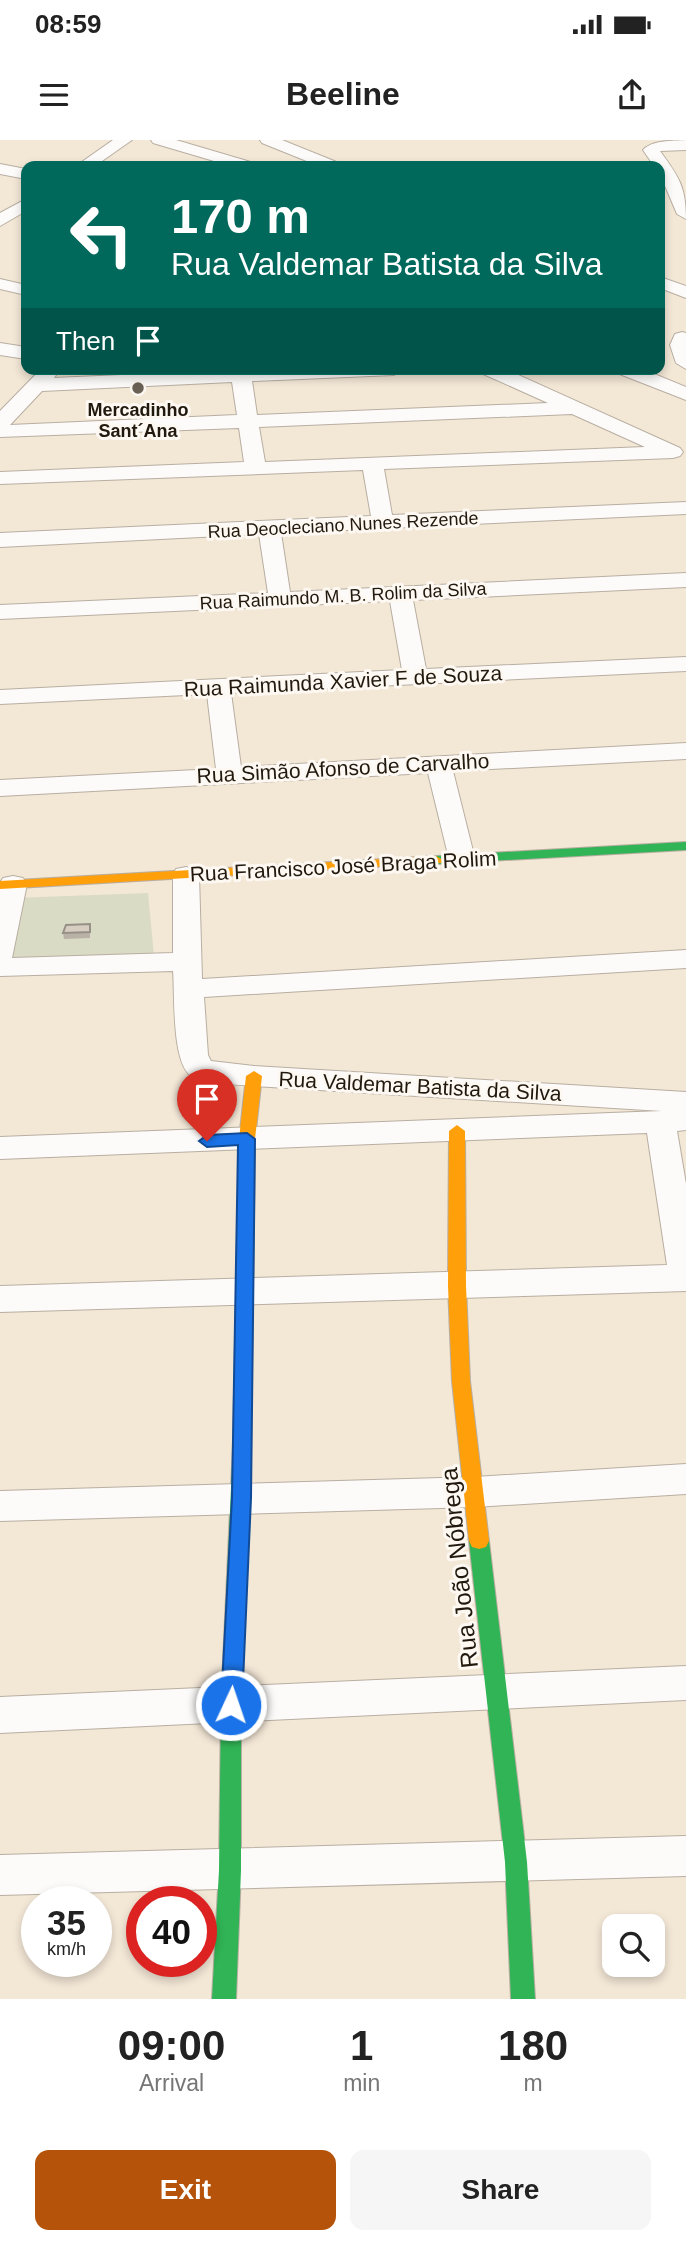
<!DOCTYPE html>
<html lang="en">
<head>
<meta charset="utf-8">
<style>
	body { margin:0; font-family:Arial,sans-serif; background:#f6f6f6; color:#222; height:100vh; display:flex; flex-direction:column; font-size:26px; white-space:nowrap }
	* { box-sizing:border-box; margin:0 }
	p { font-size:23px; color:#767676 }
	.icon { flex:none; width:38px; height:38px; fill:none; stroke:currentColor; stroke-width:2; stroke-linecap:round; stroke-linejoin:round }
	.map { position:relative; height:1859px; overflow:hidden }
	.drawer { display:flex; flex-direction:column; background:#fff; flex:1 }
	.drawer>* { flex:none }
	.hud { position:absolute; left:21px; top:21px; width:644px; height:214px; border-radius:14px; box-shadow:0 4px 10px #0003; background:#00695c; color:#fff; overflow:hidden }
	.tools { position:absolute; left:602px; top:1774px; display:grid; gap:14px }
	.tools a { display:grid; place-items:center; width:63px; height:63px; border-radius:14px; background:#fff; box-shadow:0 4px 10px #0003; font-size:35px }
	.speed { position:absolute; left:21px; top:1746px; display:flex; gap:14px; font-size:35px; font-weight:700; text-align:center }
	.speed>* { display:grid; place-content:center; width:91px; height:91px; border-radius:50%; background:#fff; box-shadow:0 4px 10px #0003; line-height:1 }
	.speed small { font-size:18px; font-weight:400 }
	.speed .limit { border:10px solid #d22; background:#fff; color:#111 }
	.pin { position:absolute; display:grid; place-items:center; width:60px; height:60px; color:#fff; margin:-72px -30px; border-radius:50% 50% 50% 0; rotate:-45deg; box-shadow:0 0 7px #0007 }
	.pin .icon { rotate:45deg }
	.me { position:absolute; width:77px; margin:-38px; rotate:3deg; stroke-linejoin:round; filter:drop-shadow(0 0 5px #0008) }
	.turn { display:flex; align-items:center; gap:24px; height:147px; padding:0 35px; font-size:32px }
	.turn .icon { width:91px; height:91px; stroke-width:2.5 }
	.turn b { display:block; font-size:49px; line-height:60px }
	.then { display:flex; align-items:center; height:66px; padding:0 35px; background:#0003; gap:14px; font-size:26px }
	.eta { display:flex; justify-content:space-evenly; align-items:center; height:119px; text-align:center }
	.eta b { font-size:42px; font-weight:600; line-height:49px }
	.button { display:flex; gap:14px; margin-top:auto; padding:14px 35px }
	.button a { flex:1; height:80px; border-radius:14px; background:#b45309; color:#fff; font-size:28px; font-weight:600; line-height:80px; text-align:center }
	.button a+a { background:#f6f6f6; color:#222 }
	.status { display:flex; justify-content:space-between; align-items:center; height:49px; padding:0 35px; background:#fff; direction:ltr }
	.status svg { height:19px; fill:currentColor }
	header { display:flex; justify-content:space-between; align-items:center; height:91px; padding:0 35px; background:#fff; font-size:32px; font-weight:600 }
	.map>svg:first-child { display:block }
	.green { fill:#dadbc5 }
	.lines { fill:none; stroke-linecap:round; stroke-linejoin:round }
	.street-casing { stroke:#b8aea2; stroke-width:2 }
	.fast-casing { stroke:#b8aea2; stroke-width:2 }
	.slow-casing { stroke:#b8aea2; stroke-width:2 }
	.street { fill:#fdfbf9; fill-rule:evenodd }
	.fast { fill:#30b455; fill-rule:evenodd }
	.slow { fill:#ff9f0a; fill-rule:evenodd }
	.wall { fill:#b9b1a6 }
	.building { fill:#d7cec1; stroke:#969087; stroke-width:2 }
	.route { fill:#1a73e8; stroke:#114b97; stroke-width:2 }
	.poi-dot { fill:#6a6154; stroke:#fdf8f2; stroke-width:2.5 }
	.labels { text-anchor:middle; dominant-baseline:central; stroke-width:6; stroke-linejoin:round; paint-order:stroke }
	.far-poi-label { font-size:18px; font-weight:bold; fill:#21190e; stroke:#fdf8f2 }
	.far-street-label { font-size:18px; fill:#21190e; stroke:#fdf8f2 }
	.street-label { font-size:21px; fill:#21190e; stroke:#fdf8f2 }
	.near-street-label { font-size:24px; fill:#21190e; stroke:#fdf8f2 }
</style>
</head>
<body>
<div class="status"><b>08:59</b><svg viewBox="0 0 49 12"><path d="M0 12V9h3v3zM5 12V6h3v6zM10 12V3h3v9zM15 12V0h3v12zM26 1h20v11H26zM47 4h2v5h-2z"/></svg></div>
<header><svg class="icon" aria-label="menu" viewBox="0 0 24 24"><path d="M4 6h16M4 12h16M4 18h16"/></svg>Beeline<svg class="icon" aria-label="share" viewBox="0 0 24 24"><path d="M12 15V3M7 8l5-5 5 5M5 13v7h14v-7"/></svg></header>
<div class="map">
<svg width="686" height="1859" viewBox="0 0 686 1859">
	<rect width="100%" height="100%" fill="#f3e7d6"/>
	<!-- green -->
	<path class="green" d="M148 753 154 816 0 820 13 758Z"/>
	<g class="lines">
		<!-- street casing -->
		<g class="street-casing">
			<g id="street">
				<path d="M113 0H132L95 26H76Z"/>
				<path d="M151 0H176L254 23 256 26H231L153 3Z"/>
				<path d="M260 0H282L339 23 341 26H319L262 3Z"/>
				<path d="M686 0V10L660 11C679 37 686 47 686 79L677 74 660 34V26H654L643 10C652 0 672 1 686 0Z"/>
				<path d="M0 24 26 29V39L0 34Z"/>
				<path d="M26 59V71L0 86V73Z"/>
				<path d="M660 137 686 146V158L660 148Z"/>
				<path d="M0 139 26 145V155L0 149Z"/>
				<path d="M682 192 686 193V229L676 223 670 205 675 194Z"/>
				<path d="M0 203 26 207V219L0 215Z"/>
				<path d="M41 229H60L54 238 258 229H404L394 235 252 241 257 275 548 263 481 233 478 229H505L680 308 683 312 680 316 673 318 384 329 392 375 686 362V374L281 393 290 452 686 433V447L413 460 426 529 686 517V531L231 553 241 627 686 603V619L453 631 475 719 471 725 462 727 453 725 449 719 428 633 0 656V640L216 629 207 554 0 564V550L402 530 390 461 0 479V465L268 453 259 394 0 407V393L371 376 363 330 0 344V332L244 322 239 288 0 297V271ZM232 242 237 275 10 285 42 251ZM572 274 645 307 265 322 259 287Z"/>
				<path d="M614 229H642L686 247V260L617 233Z"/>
				<path d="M186 727 196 729 199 735 202 839 686 810V828L204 857 208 915 211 921 254 926 686 952V990L677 991 686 1044V1151L0 1172V1146L667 1125 647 993 0 1019V997L662 971 254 946C235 944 211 945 193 937 171 927 175 854 173 831L0 836V743L3 738 13 736 23 738 27 744 12 818 173 813V735L176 729Z"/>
				<path d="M686 1324V1354L475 1367 0 1381V1351L475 1337Z"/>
				<path d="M686 1526V1560L0 1593V1557Z"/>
				<path d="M686 1696V1736L0 1755V1715Z"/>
			</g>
		</g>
		<!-- fast casing -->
		<g class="fast-casing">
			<g id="fast">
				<path d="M686 702V710L436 724 429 720 436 716Z"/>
				<path d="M242 1297 249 1300 251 1305 241 1565V1730L236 1859H212L219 1730 221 1565 233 1305 235 1300Z"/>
				<path d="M479 1393 486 1395 489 1401 527 1722 535 1859H511L505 1722 469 1401 472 1395Z"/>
			</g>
		</g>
		<!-- slow casing -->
		<g class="slow-casing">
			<g id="slow">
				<path d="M436 716 443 720 441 723 0 749V741Z"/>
				<path d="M254 931 262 936 255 999 251 1305 249 1310 242 1313 235 1310 233 1305 239 999 246 936Z"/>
				<path d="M457 985 465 991 466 1146 470 1241 489 1401 486 1407 479 1409 472 1407 469 1401 452 1241 448 1146 449 991Z"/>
			</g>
		</g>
		<!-- street -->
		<use href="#street" class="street"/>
		<!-- fast -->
		<use href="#fast" class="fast"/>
		<!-- slow -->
		<use href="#slow" class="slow"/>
	</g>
	<!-- wall -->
	<path class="wall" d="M90 789V798L64 799 63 793Z"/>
	<!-- building -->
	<path class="building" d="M90 784V792L63 793 66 785Z"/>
	<!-- route -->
	<path class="route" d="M247 993 255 999 251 1358 242 1565 239 1572 231 1575 224 1572 221 1565 232 1358 238 1005 207 1007 199 1001 207 995Z"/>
	<!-- markers -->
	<circle class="poi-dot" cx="138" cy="248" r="7"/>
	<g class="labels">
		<!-- far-poi labels -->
		<g class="far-poi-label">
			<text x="138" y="270">Mercadinho<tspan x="138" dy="21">Sant´Ana</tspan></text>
		</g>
		<!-- far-street labels -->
		<g class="far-street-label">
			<text transform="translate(343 385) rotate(-3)">Rua Deocleciano Nunes Rezende</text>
			<text transform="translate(343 456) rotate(-3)">Rua Raimundo M. B. Rolim da Silva</text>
		</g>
		<!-- street labels -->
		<g class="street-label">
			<text transform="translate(343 541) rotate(-3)">Rua Raimunda Xavier F de Souza</text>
			<text transform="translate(343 628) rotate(-3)">Rua Simão Afonso de Carvalho</text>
			<text transform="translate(343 726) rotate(-3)">Rua Francisco José Braga Rolim</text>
			<text transform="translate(420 946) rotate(3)">Rua Valdemar Batista da Silva</text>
		</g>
		<!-- near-street labels -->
		<g class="near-street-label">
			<text transform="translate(459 1428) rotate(-96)">Rua João Nóbrega</text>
		</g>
	</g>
</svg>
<div class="tools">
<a><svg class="icon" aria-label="search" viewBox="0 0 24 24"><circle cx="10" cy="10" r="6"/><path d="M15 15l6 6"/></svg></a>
</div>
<div class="speed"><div>35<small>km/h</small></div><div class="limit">40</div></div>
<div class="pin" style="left:207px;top:1001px;background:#d93025"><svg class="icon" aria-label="arrive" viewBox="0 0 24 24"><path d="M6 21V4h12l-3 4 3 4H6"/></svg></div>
<svg class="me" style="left:231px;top:1565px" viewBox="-20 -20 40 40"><circle r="17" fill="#1a73e8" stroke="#fff" stroke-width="3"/><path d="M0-11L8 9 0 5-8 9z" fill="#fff"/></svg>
<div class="hud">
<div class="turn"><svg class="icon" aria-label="left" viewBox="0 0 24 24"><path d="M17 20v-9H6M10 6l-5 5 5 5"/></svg><div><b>170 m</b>Rua Valdemar Batista da Silva</div></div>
<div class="then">Then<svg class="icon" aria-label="arrive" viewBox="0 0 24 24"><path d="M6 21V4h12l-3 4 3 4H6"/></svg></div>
</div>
</div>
<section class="drawer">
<div class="eta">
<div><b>09:00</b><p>Arrival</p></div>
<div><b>1</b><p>min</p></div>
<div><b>180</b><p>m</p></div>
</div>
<div class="button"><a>Exit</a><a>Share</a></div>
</section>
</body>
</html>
